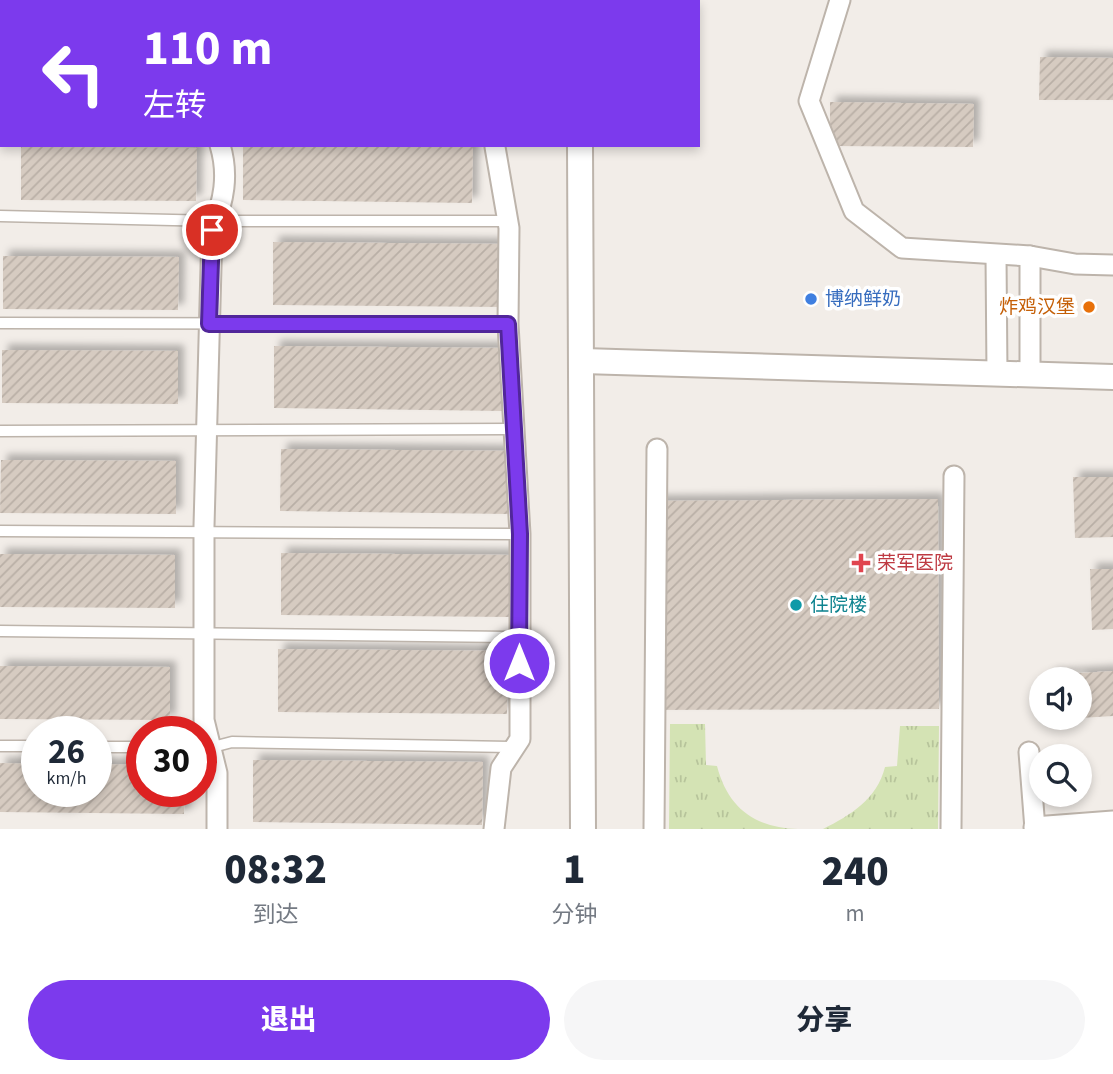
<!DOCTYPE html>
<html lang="zh">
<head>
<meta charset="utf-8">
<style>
	body { margin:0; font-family:"Source Sans 3","Noto Sans SC",sans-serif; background:#f6f6f7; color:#1f2937; height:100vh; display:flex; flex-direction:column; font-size:26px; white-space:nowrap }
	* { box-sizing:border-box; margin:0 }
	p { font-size:23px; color:#747a83 }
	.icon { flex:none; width:38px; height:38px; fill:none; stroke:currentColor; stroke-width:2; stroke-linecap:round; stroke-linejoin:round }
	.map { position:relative; height:829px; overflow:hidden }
	.side { display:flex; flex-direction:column; background:#fff; flex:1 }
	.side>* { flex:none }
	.guide { position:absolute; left:0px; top:0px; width:700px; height:147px; box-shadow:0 4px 10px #0003; background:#7c3aed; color:#fff; overflow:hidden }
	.controls { position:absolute; left:1029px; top:667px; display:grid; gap:14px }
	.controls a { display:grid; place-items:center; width:63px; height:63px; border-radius:50%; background:#fff; box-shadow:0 4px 10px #0003; font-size:35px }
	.speed { position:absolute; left:21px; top:716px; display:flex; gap:14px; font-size:35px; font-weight:700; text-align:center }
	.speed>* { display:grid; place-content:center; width:91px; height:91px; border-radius:50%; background:#fff; box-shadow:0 4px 10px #0003; line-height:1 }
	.speed small { font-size:18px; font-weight:400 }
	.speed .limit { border:10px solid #d22; background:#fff; color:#111 }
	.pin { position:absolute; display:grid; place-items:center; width:60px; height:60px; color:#fff; margin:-30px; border:4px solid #fff; border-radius:50%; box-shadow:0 2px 7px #0007 }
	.me { position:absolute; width:77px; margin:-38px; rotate:0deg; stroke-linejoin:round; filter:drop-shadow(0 0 5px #0008) }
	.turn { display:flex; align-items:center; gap:24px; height:147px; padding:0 28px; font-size:32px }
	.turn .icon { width:91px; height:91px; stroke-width:2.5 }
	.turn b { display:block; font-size:49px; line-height:60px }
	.eta { display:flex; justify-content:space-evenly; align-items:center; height:119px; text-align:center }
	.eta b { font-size:42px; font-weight:800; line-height:49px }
	.action { display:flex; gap:14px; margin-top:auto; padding:14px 28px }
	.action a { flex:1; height:80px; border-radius:42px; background:#7c3aed; color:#fff; font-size:28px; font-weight:800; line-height:80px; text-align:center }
	.action a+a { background:#f6f6f7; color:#1f2937 }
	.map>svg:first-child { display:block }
	.grass { fill:url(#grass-tufts) }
	.building { fill:url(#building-hatch); filter:url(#shadow) }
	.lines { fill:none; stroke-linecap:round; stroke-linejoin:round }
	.service-casing { stroke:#bdb4ab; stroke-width:13 }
	.minor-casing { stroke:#bdb4ab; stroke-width:23 }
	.tertiary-casing { stroke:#bdb4ab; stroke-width:28 }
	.service { stroke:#fff; stroke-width:10 }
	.minor { stroke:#fff; stroke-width:19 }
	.tertiary { stroke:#fff; stroke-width:24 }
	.route-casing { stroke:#51269a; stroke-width:18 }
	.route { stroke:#7c3aed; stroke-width:12 }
	.shop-dot { fill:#3f7fe0; stroke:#fff; stroke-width:2.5 }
	.food-dot { fill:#e8710a; stroke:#fff; stroke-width:2.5 }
	.health-dot { fill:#e0444e; stroke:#fff; stroke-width:2.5 }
	.culture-dot { fill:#0f9aa8; stroke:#fff; stroke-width:2.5 }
	.labels { text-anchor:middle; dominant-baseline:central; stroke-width:7; stroke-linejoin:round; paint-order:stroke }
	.shop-label { font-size:19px; fill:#366cbe; stroke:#fff; text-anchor:start }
	.food-label { font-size:19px; fill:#c56008; stroke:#fff; text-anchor:end }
	.health-label { font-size:19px; fill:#be3a42; stroke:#fff; text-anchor:start }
	.culture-label { font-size:19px; fill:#0d838f; stroke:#fff; text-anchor:start }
</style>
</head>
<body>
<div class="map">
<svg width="1113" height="829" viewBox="0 0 1113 829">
	<defs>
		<pattern id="grass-tufts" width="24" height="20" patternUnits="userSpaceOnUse" patternTransform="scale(1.75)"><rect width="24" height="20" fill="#d4e3b4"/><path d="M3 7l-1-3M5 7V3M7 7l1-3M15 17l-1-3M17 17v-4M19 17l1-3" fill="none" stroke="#b7c49b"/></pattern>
		<pattern id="building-hatch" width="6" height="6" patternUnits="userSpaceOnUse" patternTransform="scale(1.75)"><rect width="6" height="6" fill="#d6cbc1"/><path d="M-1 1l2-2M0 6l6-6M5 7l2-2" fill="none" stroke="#b9afa6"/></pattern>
		<filter id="shadow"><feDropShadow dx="6" dy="-6" stdDeviation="3.5" flood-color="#0004"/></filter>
	</defs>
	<rect width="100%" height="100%" fill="#f2ede8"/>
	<!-- grass -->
	<g class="grass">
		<path d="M670 724H705L706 765 717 766C728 808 755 828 798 829H669Z"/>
		<path d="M900 726H939L938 829H823C851 815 877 799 885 767L897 766Z"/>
	</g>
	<!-- building -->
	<g class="building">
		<path d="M1040 57 1113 58V100H1039Z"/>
		<path d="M830 102 974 104 973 147 830 146Z"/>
		<path d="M243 145H473L472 203 243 200Z"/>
		<path d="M21 147 197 148 196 201 21 200Z"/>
		<path d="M273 242 503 244 502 307 273 305Z"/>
		<path d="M3 256 179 257 178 310 3 309Z"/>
		<path d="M274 346 503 348V411L274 408Z"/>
		<path d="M2 350 178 351V404L2 403Z"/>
		<path d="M281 449 510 451 509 514 280 511Z"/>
		<path d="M1 460 176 461V514L0 513Z"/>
		<path d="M1073 477H1113V537L1075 538Z"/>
		<path d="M938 499 939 709 653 710 652 501Z"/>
		<path d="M281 553 511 555 510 617 281 615Z"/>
		<path d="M0 554 175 555V608L0 607Z"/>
		<path d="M1090 569H1113V629L1092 630Z"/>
		<path d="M278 649 508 651 507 714 278 712Z"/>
		<path d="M0 666 170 667V720L0 719Z"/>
		<path d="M1113 671V716L1080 718V679H1049V675Z"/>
		<path d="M253 760 483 762 482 825 253 822Z"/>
		<path d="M0 763 37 764V791H96V764L142 765V791H185L184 814 0 812Z"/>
	</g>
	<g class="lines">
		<!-- service casing -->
		<g class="service-casing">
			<g id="service">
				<path d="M0 216 216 221H508"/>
				<path d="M0 323 508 324"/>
				<path d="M0 431 513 429"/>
				<path d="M0 531 520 534"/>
				<path d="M0 631 519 637"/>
				<path d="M0 746H37"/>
				<path d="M96 747H142"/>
				<path d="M209 748 232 742 514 747"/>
			</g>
		</g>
		<!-- minor casing -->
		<g class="minor-casing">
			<g id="minor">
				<path d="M64 0 150 2"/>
				<path d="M286 0 287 2"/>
				<path d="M840 0 809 101 854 211 902 248 1030 256 1075 264 1113 265"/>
				<path d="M304 2 339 0"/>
				<path d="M996 256 997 374"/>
				<path d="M1030 375V256"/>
				<path d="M1029 752 1035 829"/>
				<path d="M1034 827 1113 821"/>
				<path d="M217 829V773L204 720V526L212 230C224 201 229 175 220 145"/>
				<path d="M494 829 501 768 520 739V534L508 324 509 228 495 147"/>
				<path d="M654 829 657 449"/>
				<path d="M951 829 954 476"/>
			</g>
		</g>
		<!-- tertiary casing -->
		<g class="tertiary-casing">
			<g id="tertiary">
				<path d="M579 0V2"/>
				<path d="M0 90H2"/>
				<path d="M580 145 583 829"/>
				<path d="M583 361 1113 377"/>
			</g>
		</g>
		<!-- service -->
		<use href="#service" class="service"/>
		<!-- minor -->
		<use href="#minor" class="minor"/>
		<!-- tertiary -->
		<use href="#tertiary" class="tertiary"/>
	</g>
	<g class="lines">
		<!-- route casing -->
		<g class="route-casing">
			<path id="route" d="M212 230 209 324H508L520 534 519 663"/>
		</g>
		<!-- route -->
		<use href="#route" class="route"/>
	</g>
	<!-- markers -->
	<circle class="shop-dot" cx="811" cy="299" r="7"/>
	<circle class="food-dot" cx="1089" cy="307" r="7"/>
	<path class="health-dot" d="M857.5 552.5h7v7h7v7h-7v7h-7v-7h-7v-7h7z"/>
	<circle class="culture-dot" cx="796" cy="605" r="7"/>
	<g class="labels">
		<!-- shop labels -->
		<g class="shop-label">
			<text x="825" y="299">博纳鲜奶</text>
		</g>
		<!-- food labels -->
		<g class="food-label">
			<text x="1075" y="307">炸鸡汉堡</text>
		</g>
		<!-- health labels -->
		<g class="health-label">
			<text x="877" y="563">荣军医院</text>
		</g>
		<!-- culture labels -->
		<g class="culture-label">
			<text x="810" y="605">住院楼</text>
		</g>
	</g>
</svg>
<div class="controls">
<a><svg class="icon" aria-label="sound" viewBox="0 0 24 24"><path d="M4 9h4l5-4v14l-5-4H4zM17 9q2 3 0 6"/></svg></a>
<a><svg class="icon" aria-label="search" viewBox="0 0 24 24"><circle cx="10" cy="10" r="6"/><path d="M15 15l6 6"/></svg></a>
</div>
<div class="speed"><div>26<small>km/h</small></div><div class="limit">30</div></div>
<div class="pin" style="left:212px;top:230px;background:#d93025"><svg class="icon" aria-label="arrive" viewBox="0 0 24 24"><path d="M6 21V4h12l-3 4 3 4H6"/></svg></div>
<svg class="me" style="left:519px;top:663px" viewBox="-20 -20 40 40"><circle r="17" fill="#7c3aed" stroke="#fff" stroke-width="3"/><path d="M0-11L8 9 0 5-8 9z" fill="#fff"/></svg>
<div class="guide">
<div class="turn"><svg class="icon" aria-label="left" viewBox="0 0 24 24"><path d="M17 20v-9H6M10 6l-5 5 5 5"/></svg><div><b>110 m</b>左转</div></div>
</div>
</div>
<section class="side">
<div class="eta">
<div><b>08:32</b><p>到达</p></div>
<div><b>1</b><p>分钟</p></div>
<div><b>240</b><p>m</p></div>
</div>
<div class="action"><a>退出</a><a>分享</a></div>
</section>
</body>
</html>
